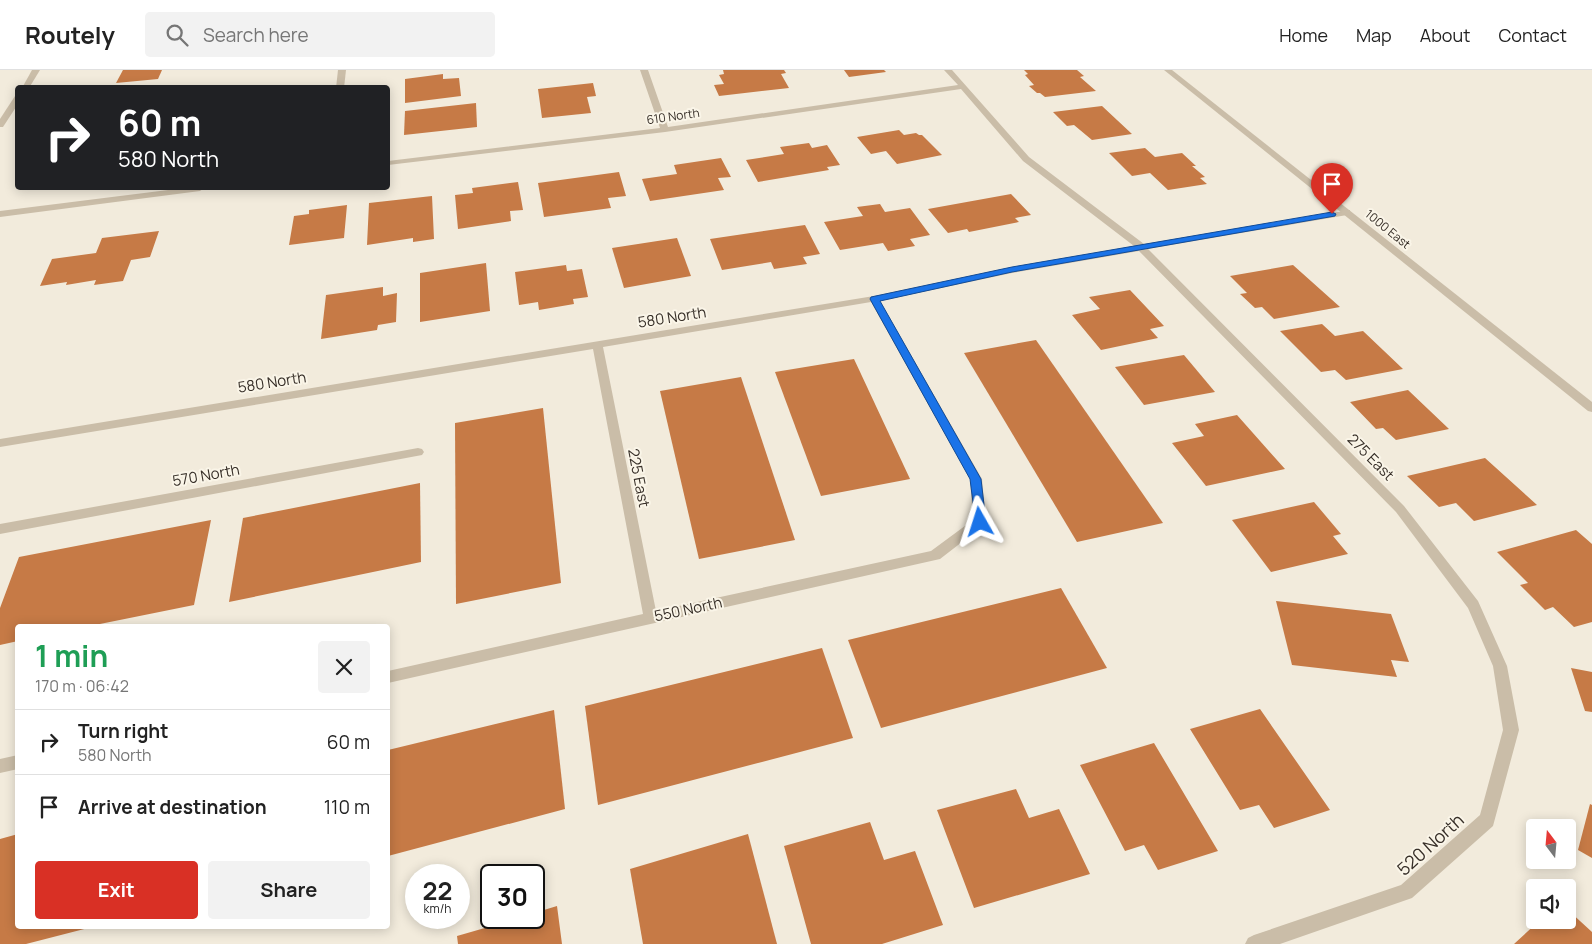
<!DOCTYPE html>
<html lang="en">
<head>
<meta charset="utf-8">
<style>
	body { margin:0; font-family:Manrope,sans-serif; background:#f2f2f2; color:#222; height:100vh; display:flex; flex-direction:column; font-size:19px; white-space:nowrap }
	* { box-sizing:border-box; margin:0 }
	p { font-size:16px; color:#767676 }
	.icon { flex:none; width:28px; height:28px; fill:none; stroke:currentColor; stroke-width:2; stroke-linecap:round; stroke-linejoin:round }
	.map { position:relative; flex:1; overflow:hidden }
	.panel { position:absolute; left:15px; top:554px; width:375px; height:305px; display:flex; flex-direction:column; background:#fff; border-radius:5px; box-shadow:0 2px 12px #0003 }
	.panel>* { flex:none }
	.guide { position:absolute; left:15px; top:15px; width:375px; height:105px; border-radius:5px; box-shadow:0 2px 12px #0003; background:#202124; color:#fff; overflow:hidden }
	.needle { width:32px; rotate:344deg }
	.controls { position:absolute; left:1526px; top:749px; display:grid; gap:10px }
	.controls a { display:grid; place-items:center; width:50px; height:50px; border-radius:5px; background:#fff; box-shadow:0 2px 12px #0003; font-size:25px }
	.speed { position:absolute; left:405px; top:794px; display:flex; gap:10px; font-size:25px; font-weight:700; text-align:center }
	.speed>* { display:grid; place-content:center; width:65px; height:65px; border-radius:50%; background:#fff; box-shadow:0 2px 12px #0003; line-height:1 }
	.speed small { font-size:12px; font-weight:400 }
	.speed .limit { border:2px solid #111; border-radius:8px; background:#fff; color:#111 }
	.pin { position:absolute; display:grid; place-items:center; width:42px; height:42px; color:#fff; margin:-51px -21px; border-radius:50% 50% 50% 0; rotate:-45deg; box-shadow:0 0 5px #0007 }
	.pin .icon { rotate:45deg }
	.me { position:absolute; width:55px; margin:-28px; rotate:354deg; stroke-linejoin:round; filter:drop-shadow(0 0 4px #0008) }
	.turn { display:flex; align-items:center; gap:18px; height:105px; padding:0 20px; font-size:22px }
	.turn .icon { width:65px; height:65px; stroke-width:2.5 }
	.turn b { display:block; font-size:35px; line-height:42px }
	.round { display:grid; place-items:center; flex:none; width:52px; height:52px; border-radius:5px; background:#f2f2f2 }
	.summary { display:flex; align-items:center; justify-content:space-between; height:85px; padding:0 20px }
	h1 { font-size:30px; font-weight:700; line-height:38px; color:#1e9e55 }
	.cta { display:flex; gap:10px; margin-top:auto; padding:10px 20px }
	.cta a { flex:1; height:58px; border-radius:5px; background:#d93025; color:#fff; font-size:20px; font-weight:700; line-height:58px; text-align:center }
	.cta a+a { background:#f2f2f2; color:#222 }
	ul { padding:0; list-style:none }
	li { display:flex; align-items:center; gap:15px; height:65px; padding:0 20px; border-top:1px solid #e0e0e0 }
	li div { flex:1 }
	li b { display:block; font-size:19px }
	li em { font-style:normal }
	header { display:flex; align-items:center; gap:30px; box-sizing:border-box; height:70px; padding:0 25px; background:#fff; border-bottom:1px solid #e0e0e0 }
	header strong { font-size:24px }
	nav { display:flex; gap:28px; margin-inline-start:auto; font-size:18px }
	.search { width:350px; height:45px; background:#f2f2f2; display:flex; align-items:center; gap:12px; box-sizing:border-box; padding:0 18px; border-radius:5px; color:#767676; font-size:19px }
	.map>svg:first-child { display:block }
	.building { fill:#c67a46 }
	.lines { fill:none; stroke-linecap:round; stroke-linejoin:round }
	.minor { fill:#cabda8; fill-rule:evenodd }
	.tertiary { fill:#cabda8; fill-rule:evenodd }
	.route { fill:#1a73e8; stroke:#114b97 }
	.labels { text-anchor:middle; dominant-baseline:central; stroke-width:4; stroke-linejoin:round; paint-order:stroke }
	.far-street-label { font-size:12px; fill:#372f28; stroke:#faf5e8 }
	.street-label { font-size:15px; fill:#372f28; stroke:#faf5e8 }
	.near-street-label { font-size:18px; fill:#372f28; stroke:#faf5e8 }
</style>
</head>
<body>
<header>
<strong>Routely</strong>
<div class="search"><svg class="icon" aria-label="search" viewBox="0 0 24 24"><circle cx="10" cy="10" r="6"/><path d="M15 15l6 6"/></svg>Search here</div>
<nav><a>Home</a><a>Map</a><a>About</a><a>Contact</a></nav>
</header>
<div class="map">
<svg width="1592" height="874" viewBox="0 0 1592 874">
	<rect width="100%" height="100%" fill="#f2ebdc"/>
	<!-- building -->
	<g class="building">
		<path d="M123 0H162L158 9 116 13Z"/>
		<path d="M723 0H784L786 3 781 4 789 18 719 26 714 15 724 14 719 5 724 4Z"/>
		<path d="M844 0H884L886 2 849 7Z"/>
		<path d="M1024 0H1077L1084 6 1080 7 1096 21 1045 27 1040 23H1037L1029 16 1034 15 1025 5 1028 4Z"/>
		<path d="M443 4V9L459 8 461 26 405 33V9Z"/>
		<path d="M593 13 596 26 587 27 591 43 542 48 538 19Z"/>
		<path d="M476 33 477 57 404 65 405 41Z"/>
		<path d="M1102 36 1132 64 1092 70 1074 55 1067 56 1053 42Z"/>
		<path d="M899 60 904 65 916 63 919 65H922L942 85 897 94 886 81 871 84 857 67Z"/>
		<path d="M809 73 812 78 827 75 840 95 827 97 829 100 758 112 746 90 784 84 780 77Z"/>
		<path d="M1145 78 1155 87 1182 83 1196 96H1192L1205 107 1200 108 1207 114 1168 120 1150 103 1132 106 1109 83Z"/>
		<path d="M721 88 731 107 718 108 724 120 650 131 642 109 677 104 674 95Z"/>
		<path d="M619 102 626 126 608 128 611 138 544 147 538 113Z"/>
		<path d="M518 112 523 140 510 141 511 151 458 159 455 125 473 123 472 118Z"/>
		<path d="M1011 124 1031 145 1015 148 1019 152 969 162 967 159 948 163 928 139Z"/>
		<path d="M432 126 434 169 413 172V168L367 175 369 133Z"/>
		<path d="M880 134 885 142 910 138 930 165 910 169 915 176 888 181 883 173 840 180 824 152 863 146 857 137Z"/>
		<path d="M347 135 344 168 289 175 294 146 309 144V140Z"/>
		<path d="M805 155 820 184 803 187 807 194 774 199 771 192 722 200 710 169Z"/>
		<path d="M159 161 150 187 131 190 123 211 94 215 96 210 66 215 67 212 40 216 52 189 96 183 102 168Z"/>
		<path d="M677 168 691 206 624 218 612 178Z"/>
		<path d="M486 193 490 241 420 252V203Z"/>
		<path d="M566 195 567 201 582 199 588 227 573 229 574 234 539 240 538 232 519 235 515 202Z"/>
		<path d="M1293 195 1340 237 1274 249 1262 237 1255 238 1240 224 1247 223 1230 206Z"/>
		<path d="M383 217V226L397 223 396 252 378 255 377 260 321 269 326 225Z"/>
		<path d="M1130 220 1164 256 1150 259 1158 268 1101 280 1072 245 1100 239 1089 227Z"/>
		<path d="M1322 254 1335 266 1363 261 1403 299 1346 310 1335 300 1321 302 1280 261Z"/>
		<path d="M1036 270 1163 453 1077 472 964 283Z"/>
		<path d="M1184 285 1215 322 1144 335 1115 297Z"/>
		<path d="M854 289 910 409 821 426 775 302Z"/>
		<path d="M741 307 795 470 699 489 660 321Z"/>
		<path d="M1408 320 1449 359 1396 370 1383 358 1376 359 1350 332Z"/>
		<path d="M543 338 561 513 456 534 455 353Z"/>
		<path d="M1237 345 1285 399 1206 416 1172 373 1204 366 1195 354Z"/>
		<path d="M1485 388 1537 435 1474 451 1456 433 1439 437 1407 406Z"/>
		<path d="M420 413 421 492 229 532 243 448Z"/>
		<path d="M1314 432 1341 464 1333 466 1348 484 1271 502 1232 450Z"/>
		<path d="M211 450 194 535 90 556H18V571L0 575V538L19 487Z"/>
		<path d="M1576 460 1592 474V552L1574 557 1553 537 1545 540 1520 515 1528 513 1497 482Z"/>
		<path d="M1061 518 1107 598 881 658 848 570Z"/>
		<path d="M1276 531 1391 544 1409 592 1391 590 1397 607 1292 595Z"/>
		<path d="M822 578 853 668 598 735 585 636Z"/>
		<path d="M1571 598 1592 602V642L1585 641Z"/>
		<path d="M1260 639 1330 740 1274 758 1259 735 1240 740 1190 659Z"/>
		<path d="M554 640 565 739 388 786V680Z"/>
		<path d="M1154 673 1218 781 1158 800 1144 775 1125 781 1080 695Z"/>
		<path d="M1016 719 1029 748 1059 739 1090 804 974 838 937 740Z"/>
		<path d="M1590 734 1592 735V788L1578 780Z"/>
		<path d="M870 752 884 790 915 781 943 855 882 874H811L784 776Z"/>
		<path d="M18 764V856L92 857 26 874H0V769Z"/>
		<path d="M748 764 777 874H643L630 799Z"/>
		<path d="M557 836 562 874H458L457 866 520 848H534V843Z"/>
		<path d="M1568 840 1592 862V874H1514L1540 850H1568Z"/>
	</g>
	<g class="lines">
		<!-- minor -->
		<g class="minor">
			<path d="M32 0H40L29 18H22Z"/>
			<path d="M338 0H346L344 18H336Z"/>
			<path d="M640 0H648L668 57 958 15 944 0H952L1029 87 1144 174 1350 140V144L1347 145 1148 179 1404 436 1478 531 1507 596 1519 660 1493 756 1412 828 1280 874H1245L1248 868 1254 865 1401 815 1480 745 1503 660 1493 596 1468 538 1396 442 1139 181 1012 203 880 231 982 409 986 452 984 455 940 489 388 613V601L643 544 593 279 0 377V369L874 226 1012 197 1134 176 1023 91 961 19 665 62 388 95V91L660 58ZM871 232 970 409 973 450 931 481 656 541 603 277Z"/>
			<path d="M15 26H18V34L3 57H0V49Z"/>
			<path d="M184 118H204L200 121 0 147V141Z"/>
			<path d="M418 378 422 379 424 382 422 385 0 464V454Z"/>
			<path d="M18 685V699L0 703V689Z"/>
		</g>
		<!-- tertiary -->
		<path class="tertiary" d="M1164 0H1172L1592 332V342L1588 341Z"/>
	</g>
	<!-- route -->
	<path class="route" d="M1332 142 1336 144 1335 146 1012 202 880 231 981 409 986 452 980 457 976 456 970 409 870 229 871 227 1012 197Z"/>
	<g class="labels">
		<!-- far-street labels -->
		<g class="far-street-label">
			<text transform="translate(673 46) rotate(-8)">610 North</text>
			<text transform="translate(1388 159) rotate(39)">1000 East</text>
		</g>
		<!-- street labels -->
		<g class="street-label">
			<text transform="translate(672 247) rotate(-9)">580 North</text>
			<text transform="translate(272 312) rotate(-9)">580 North</text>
			<text transform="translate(1371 387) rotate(45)">275 East</text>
			<text transform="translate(206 405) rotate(-10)">570 North</text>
			<text transform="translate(639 408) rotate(79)">225 East</text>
			<text transform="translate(688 539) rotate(-12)">550 North</text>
		</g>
		<!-- near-street labels -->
		<g class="near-street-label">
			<text transform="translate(1430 774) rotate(-42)">520 North</text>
		</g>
	</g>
</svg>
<div class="controls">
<a><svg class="needle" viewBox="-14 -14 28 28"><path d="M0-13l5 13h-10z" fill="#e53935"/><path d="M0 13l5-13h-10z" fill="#767676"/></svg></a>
<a><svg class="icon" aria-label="sound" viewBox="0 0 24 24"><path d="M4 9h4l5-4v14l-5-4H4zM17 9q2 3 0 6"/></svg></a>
</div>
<div class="speed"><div>22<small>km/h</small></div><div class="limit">30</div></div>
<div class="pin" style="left:1332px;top:144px;background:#d93025"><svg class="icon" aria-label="arrive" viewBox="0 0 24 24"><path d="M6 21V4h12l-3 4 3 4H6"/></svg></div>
<svg class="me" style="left:980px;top:452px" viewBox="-20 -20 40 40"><path d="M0-17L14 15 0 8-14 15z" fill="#1a73e8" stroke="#fff" stroke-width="4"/></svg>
<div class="guide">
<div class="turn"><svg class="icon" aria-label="right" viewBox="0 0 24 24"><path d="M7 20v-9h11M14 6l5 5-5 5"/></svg><div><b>60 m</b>580 North</div></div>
</div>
<section class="panel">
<div class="summary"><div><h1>1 min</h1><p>170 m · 06:42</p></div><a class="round"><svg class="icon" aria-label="close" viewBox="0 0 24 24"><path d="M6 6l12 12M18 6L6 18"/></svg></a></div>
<ul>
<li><svg class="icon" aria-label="right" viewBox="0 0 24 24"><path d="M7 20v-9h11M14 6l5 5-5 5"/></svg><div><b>Turn right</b><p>580 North</p></div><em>60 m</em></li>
<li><svg class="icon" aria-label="arrive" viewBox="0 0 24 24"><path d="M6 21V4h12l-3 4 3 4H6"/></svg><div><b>Arrive at destination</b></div><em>110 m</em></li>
</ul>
<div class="cta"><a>Exit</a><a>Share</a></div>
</section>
</div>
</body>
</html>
